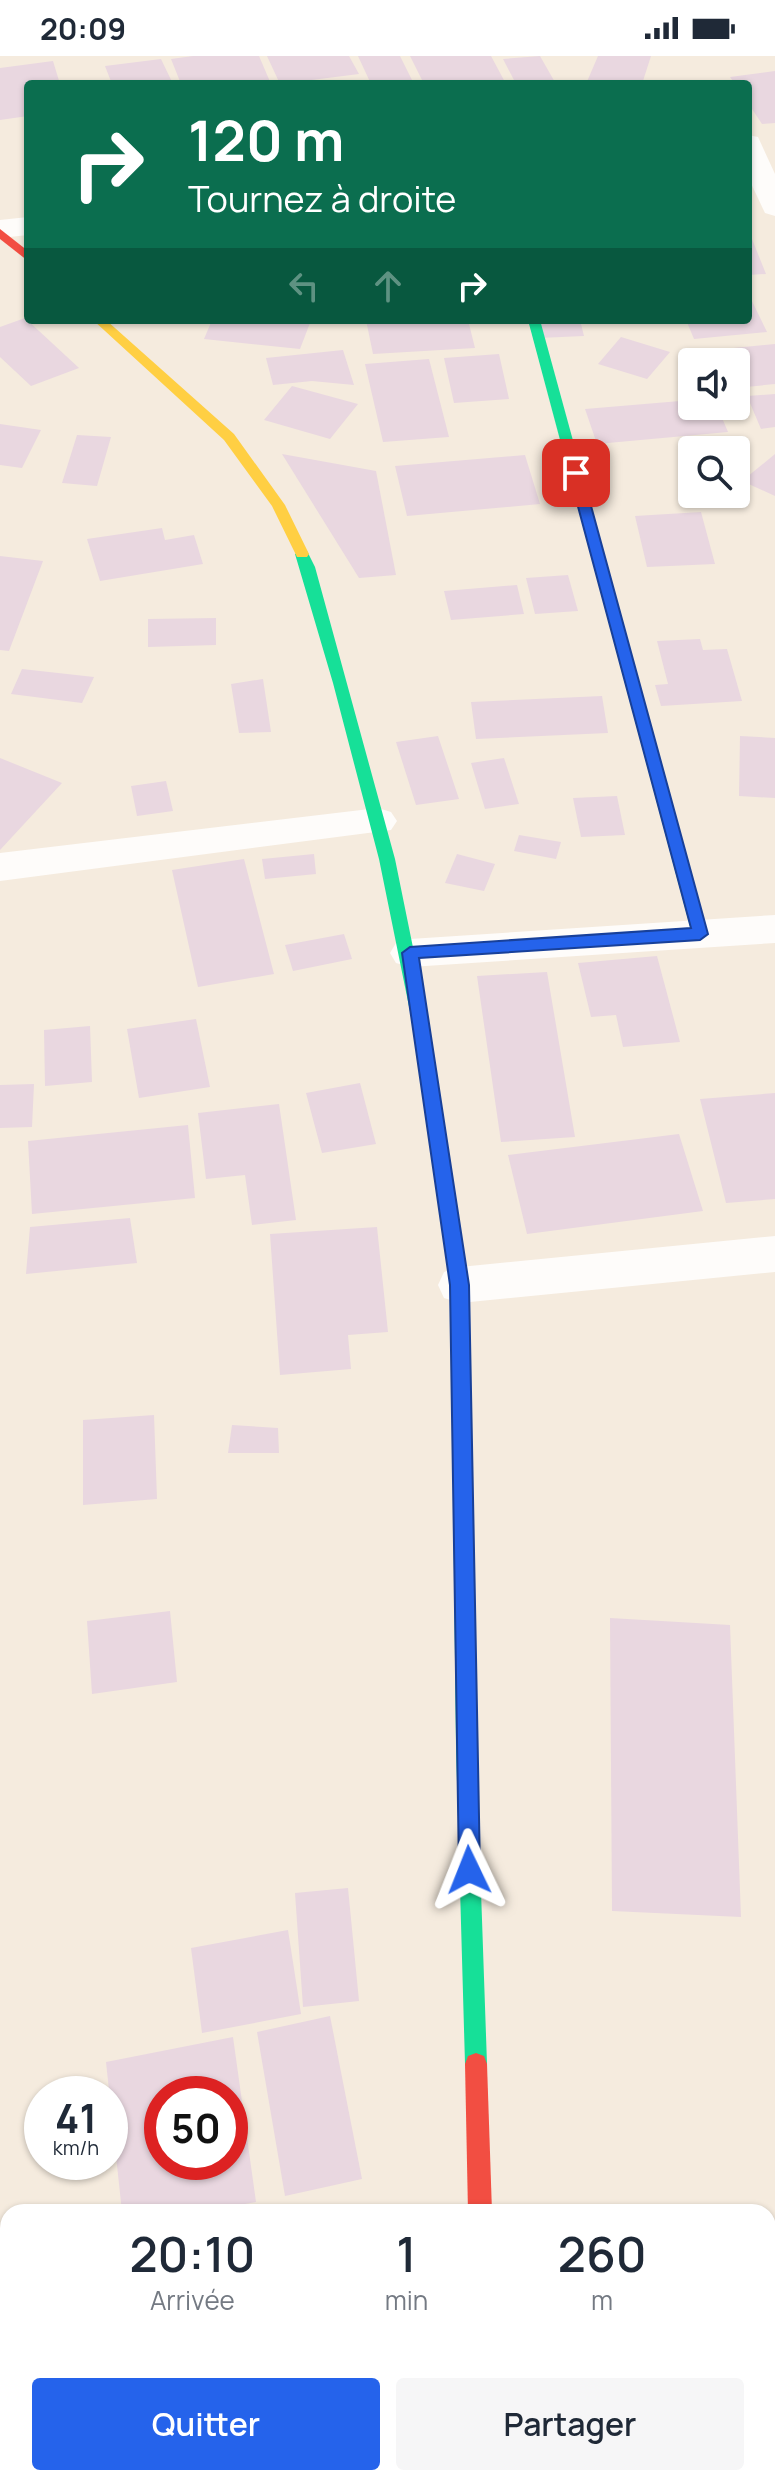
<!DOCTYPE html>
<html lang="fr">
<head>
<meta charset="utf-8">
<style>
	body { margin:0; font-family:Manrope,sans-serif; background:#f6f6f7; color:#1f2937; height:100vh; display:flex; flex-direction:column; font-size:30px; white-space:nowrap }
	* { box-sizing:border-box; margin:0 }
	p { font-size:26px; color:#747a83 }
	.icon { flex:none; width:44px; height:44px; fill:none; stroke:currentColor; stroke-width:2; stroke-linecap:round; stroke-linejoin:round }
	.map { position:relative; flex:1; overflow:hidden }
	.panel { position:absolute; left:0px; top:2148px; width:776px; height:282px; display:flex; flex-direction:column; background:#fff; border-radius:24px 24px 0 0; box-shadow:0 2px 6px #0004 }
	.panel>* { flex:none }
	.hud { position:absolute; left:24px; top:24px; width:728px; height:244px; border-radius:8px; box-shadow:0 2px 6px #0004; background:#0b6e4f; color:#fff; overflow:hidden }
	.controls { position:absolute; left:678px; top:292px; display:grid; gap:16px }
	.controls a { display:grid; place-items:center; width:72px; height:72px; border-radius:8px; background:#fff; box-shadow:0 2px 6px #0004; font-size:40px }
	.speed { position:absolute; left:24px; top:2020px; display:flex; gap:16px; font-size:40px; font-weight:700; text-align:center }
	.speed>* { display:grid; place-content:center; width:104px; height:104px; border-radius:50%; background:#fff; box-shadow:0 2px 6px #0004; line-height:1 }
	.speed small { font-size:20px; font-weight:400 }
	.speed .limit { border:12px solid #d22; background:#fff; color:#111 }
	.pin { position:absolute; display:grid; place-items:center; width:68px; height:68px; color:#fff; margin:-34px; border-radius:16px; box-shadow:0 4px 12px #0006 }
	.me { position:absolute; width:88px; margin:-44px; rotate:358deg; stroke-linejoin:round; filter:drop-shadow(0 0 6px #0008) }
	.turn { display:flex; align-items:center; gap:28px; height:168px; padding:0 32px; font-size:36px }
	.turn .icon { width:104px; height:104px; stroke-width:2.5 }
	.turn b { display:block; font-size:56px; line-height:68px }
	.lanes { display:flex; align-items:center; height:76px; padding:0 32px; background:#0003; justify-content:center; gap:40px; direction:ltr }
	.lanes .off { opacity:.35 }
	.eta { display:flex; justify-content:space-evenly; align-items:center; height:136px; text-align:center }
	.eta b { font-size:48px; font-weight:600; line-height:56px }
	.action { display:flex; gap:16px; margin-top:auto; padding:16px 32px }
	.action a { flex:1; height:92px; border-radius:8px; background:#2563eb; color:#fff; font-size:32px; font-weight:600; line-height:92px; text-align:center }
	.action a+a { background:#f6f6f7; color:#1f2937 }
	.status { display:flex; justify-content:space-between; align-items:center; height:56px; padding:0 40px; background:#fff; direction:ltr }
	.status svg { height:22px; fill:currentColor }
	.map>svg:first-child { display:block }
	.building { fill:#e9d7e0; fill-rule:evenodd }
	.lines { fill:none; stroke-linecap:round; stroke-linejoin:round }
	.street { fill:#fefcfa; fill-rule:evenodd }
	.fast { fill:#16e098; fill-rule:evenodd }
	.slow { fill:#ffcf43; fill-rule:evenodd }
	.jam { fill:#f24e42; fill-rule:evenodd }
	.route { fill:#2563eb; stroke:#184099; stroke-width:2 }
</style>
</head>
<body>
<div class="status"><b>20:09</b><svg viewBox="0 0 49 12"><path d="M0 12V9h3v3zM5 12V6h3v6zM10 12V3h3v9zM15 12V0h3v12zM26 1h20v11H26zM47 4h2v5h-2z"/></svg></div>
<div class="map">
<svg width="775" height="2429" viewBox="0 0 775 2429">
	<rect width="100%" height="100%" fill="#f5ebde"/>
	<!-- building -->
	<g class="building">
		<path d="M193 0H259L271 28H181L171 3Z"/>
		<path d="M267 0H349L359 18 280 28Z"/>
		<path d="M358 0H400L414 28H371Z"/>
		<path d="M410 0H491L506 28H424Z"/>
		<path d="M540 0 556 28H516L503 3Z"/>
		<path d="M598 0H651L642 28H586Z"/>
		<path d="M161 3 173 28H112L105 10Z"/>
		<path d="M53 5 60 28H28V60L0 64V12Z"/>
		<path d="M775 15V67L762 68 748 47V28H735L730 21Z"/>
		<path d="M748 173 766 218 748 219Z"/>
		<path d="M751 243 767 276 694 283 686 264H748V244Z"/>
		<path d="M25 262 79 312 31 330 0 301V271Z"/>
		<path d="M212 264H277L310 267 300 293 204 283Z"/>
		<path d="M366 264H468L475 292 373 298Z"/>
		<path d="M535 264H580L584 280 539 282Z"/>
		<path d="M621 281 670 296 647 323 598 308Z"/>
		<path d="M775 288V328L736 332V306H697L693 296Z"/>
		<path d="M343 294 354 329 312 325 273 329 266 302Z"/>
		<path d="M499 298 509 343 454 347 444 302Z"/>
		<path d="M429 303 449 381 383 386 365 308Z"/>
		<path d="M292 330 358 348 330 383 264 364Z"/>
		<path d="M775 338V371L761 373 747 340Z"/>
		<path d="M692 344V350H717L728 376 597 388 585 353Z"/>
		<path d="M0 368 41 374 22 412 0 409Z"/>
		<path d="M77 379 111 381 97 430 62 427Z"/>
		<path d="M282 398 376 415 396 519 359 522Z"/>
		<path d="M775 398V440L742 425Z"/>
		<path d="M525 399 540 448 407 460 395 410Z"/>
		<path d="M701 456 715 508 647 511 635 460Z"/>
		<path d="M162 472 165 484 194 479 203 508 100 525 87 483Z"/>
		<path d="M0 500 43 505 9 595 0 594Z"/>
		<path d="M568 519 578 555 535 558 526 522Z"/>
		<path d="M517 529 524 558 451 564 444 535Z"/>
		<path d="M216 562V589L148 591V563Z"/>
		<path d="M700 583 703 594 727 593 742 645 661 650 655 629 668 628 657 585Z"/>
		<path d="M22 613 94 621 82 647 11 638Z"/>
		<path d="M263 623 271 676 239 677 231 628Z"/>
		<path d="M602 640 608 677 476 683 471 646Z"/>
		<path d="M438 680 459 743 416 749 396 686Z"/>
		<path d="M740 680 775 682V742L739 740Z"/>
		<path d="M0 702 62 727 0 794Z"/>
		<path d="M504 702 519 748 485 753 471 707Z"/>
		<path d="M166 725 173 755 137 760 131 730Z"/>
		<path d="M617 740 625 779 581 781 573 742Z"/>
		<path d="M519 779 561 786 556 803 514 795Z"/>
		<path d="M314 798 316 818 265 823 262 803Z"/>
		<path d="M457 798 495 808 484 835 445 827Z"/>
		<path d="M244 803 274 918 198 931 172 814Z"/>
		<path d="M344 878 352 903 293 915 285 889Z"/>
		<path d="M657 900 680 986 623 991 616 959 591 961 578 907Z"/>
		<path d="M547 916 575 1081 501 1086 477 920Z"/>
		<path d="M196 963 210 1031 139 1042 127 973Z"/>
		<path d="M90 970 92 1026 45 1030 44 974Z"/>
		<path d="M360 1027 376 1088 322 1097 306 1037Z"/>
		<path d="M34 1028 32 1071 0 1072V1029Z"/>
		<path d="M775 1037V1143L726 1147 700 1043Z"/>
		<path d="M279 1048 296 1164 252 1169 245 1119 206 1123 198 1057Z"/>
		<path d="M188 1069 195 1142 32 1158 28 1085Z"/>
		<path d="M679 1078 703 1155 527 1178 508 1099Z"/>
		<path d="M130 1162 137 1207 26 1218 30 1171Z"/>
		<path d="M377 1171 388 1276 348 1279 351 1313 280 1319 270 1178Z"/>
		<path d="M154 1359 157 1443 83 1449V1364Z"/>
		<path d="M232 1369 278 1372 279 1397H228Z"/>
		<path d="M170 1555 177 1626 92 1638 87 1565Z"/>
		<path d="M610 1562 730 1569 741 1861 612 1855Z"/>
		<path d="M348 1832 359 1945 303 1951 295 1837Z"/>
		<path d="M288 1874 301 1958 202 1977 191 1892Z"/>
		<path d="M330 1960 362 2123 285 2140 257 1976Z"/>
		<path d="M233 1981 256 2146 201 2156H122L106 2006ZM162 2038H230V2106H162Z"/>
		<path d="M167 2422H299L300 2429H168Z"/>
		<path d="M628 2422H767L769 2429H630Z"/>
	</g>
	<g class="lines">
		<!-- street -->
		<g class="street">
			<path d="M748 79 758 81 775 118V160L765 157 748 121Z"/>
			<path d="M28 161V179L0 182V164Z"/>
			<path d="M378 752 391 756 397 765 391 774 0 825V797Z"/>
			<path d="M775 859V887L410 911 396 907 390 897 396 887 410 883Z"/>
			<path d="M775 1180V1216L460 1247 444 1242 438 1229 444 1216 460 1211Z"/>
			<path d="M775 2216V2274L768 2275V2217Z"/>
		</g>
		<!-- fast -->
		<g class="fast">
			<path d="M528 264H540L708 878 700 884 692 878Z"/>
			<path d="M302 494 307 495 315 511 395 803 431 980 423 986 415 980 379 803 333 627 295 498Z"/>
			<path d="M461 1330 468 1332 470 1338 476 1690 487 2008 484 2016 476 2019 468 2016 465 2008 456 1690 452 1338 454 1332Z"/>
			<rect x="475" y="2422" width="26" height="7"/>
		</g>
		<!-- slow -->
		<g class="slow">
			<path d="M93 264H106L234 378 285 449 309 498 307 501H297L272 450 224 384Z"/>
			<path d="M423 974 431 980 469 1229 470 1338 468 1344 461 1346 454 1344 452 1338 451 1229 415 980Z"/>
		</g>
		<!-- jam -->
		<g class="jam">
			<path d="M0 173 28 195V205L0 183Z"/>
			<path d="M476 1997 484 2000 487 2008 492 2156H468L465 2008 468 2000Z"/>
		</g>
	</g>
	<!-- route -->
	<path class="route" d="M576 413 582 417 708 878 700 884 419 902 469 1229 480 1814 477 1822 469 1825 462 1822 459 1814 450 1229 402 897 410 891 691 872 569 417Z"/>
</svg>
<div class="controls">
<a><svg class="icon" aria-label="sound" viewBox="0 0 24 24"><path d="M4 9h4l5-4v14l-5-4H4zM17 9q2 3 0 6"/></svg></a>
<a><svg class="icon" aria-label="search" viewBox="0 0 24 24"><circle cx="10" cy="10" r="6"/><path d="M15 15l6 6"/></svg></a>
</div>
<div class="speed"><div>41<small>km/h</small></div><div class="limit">50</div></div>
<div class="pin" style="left:576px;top:417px;background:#d93025"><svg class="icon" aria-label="arrive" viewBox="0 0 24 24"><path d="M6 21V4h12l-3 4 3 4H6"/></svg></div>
<svg class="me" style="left:469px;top:1814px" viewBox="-20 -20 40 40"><path d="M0-17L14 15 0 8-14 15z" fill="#2563eb" stroke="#fff" stroke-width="4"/></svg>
<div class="hud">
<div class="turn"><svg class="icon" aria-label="right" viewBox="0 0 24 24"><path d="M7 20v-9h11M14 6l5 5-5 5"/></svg><div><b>120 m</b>Tournez à droite</div></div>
<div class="lanes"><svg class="icon off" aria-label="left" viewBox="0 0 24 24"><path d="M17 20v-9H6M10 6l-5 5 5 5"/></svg><svg class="icon off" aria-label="ahead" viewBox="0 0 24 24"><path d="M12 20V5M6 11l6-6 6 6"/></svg><svg class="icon" aria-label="right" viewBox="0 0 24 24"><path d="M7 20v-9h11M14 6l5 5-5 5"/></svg></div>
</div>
<section class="panel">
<div class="eta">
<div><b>20:10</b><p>Arrivée</p></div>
<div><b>1</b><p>min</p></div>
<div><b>260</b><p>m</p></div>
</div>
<div class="action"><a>Quitter</a><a>Partager</a></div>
</section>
</div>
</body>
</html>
